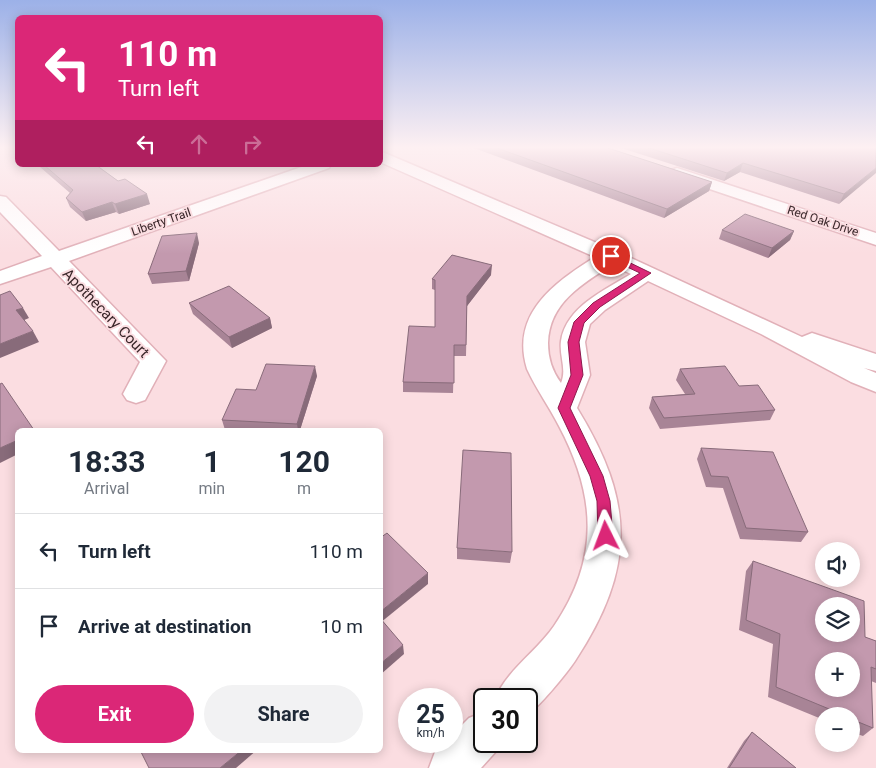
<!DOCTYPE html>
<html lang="en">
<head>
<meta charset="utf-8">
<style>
	body { margin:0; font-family:Roboto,sans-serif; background:#f2f2f3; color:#1f2937; height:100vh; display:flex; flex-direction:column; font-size:19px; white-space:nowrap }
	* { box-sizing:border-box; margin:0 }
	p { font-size:16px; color:#747a83 }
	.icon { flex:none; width:28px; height:28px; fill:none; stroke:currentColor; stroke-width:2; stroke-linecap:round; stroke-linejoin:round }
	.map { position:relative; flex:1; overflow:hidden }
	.side { position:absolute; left:15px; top:428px; width:368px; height:325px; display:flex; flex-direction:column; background:#fff; border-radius:8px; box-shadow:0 2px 12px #0003 }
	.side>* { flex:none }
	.banner { position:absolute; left:15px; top:15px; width:368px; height:152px; border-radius:8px; box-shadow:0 2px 12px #0003; background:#db2777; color:#fff; overflow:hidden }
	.tools { position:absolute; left:815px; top:542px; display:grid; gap:10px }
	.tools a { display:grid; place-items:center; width:45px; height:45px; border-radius:50%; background:#fff; box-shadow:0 2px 12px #0003; font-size:25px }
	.speed { position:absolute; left:398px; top:688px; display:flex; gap:10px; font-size:25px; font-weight:700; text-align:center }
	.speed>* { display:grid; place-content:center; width:65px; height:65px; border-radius:50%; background:#fff; box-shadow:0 2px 12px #0003; line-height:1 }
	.speed small { font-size:12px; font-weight:400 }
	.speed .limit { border:2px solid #111; border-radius:8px; background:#fff; color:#111 }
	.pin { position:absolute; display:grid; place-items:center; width:42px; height:42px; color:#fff; margin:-21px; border:2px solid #fff; border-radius:50%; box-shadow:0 1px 5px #0007 }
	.me { position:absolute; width:55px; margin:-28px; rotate:357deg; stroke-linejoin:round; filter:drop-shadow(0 0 4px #0008) }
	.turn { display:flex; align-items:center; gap:18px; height:105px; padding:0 20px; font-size:22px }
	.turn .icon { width:65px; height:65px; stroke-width:2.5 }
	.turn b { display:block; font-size:35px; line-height:42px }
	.lanes { display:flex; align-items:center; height:48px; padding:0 20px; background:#0003; justify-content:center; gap:25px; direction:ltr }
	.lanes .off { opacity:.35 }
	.eta { display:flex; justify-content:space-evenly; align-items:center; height:85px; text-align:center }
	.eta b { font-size:30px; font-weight:700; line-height:35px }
	.primary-button { display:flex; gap:10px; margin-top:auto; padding:10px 20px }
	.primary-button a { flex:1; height:58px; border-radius:30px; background:#db2777; color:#fff; font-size:20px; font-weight:700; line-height:58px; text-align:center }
	.primary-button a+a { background:#f2f2f3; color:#1f2937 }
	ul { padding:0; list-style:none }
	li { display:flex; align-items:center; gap:15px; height:75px; padding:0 20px; border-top:1px solid #e0e1e3 }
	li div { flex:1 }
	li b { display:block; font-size:19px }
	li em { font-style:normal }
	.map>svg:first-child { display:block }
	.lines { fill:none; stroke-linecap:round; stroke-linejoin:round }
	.minor-casing { stroke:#e1b0b8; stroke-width:3 }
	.minor { fill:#fff; fill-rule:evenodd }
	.wall { fill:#a88496 }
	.shaded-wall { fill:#886b7a }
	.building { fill:#c399ae; stroke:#886b7a; fill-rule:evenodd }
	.route { fill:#db2777; stroke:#8e194d }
	.labels { text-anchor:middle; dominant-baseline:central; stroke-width:4; stroke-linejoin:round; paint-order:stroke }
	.far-street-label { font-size:12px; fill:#392629; stroke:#fbdde1 }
	.street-label { font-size:15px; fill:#392629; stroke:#fbdde1 }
</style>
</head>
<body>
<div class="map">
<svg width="876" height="768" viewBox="0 0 876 768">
	<rect width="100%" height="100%" fill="#fbdde1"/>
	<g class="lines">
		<!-- minor casing -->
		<g class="minor-casing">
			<g id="minor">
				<path d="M380 151 618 252 802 337 812 333 876 354V371L864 368 876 373V392L851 382 761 334 648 281 605 310 590 324 585 342 590 375 577 408C635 502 636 568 575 661 567 673 537 710 526 715V699H495C507 670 536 652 554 626 600 558 596 496 559 426 549 406 536 389 527 369 510 314 554 283 595 257L380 162ZM612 265 631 274C605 290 566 307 561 341 559 356 567 369 561 383 552 371 548 358 548 343 549 303 582 284 612 265Z"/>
				<path d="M307 165H331L329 168 69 261 166 361 145 400 136 403 127 400 123 394 140 362 51 267 0 284V271L42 256 0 212V196L6 197 59 251Z"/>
				<path d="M677 168 876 233V245L671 176 669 173 671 170Z"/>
				<path d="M484 712V741H502L499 748 481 768H429L435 752 446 741H451V736L469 718Z"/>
			</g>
		</g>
		<!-- minor -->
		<use href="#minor" class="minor"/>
	</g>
	<!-- wall -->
	<g class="wall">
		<path d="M471 147H605L712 182 709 191 664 218Z"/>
		<path d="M618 147H876L839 204 740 172 724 181Z"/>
		<path d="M39 165H96L150 204 119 214 116 212 86 221 70 207 66 198 70 193 40 167Z"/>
		<path d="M722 230 794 231 790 240 768 258 719 239Z"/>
		<path d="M199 243 189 281 152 284 148 274Z"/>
		<path d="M491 275 467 306 466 356H454L453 393 403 392V382L435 327V290L432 289V279Z"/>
		<path d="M189 303 270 318 272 328 232 348 193 314Z"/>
		<path d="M680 369 739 386 775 410 770 420 660 429 649 408 652 397 685 394 676 380Z"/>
		<path d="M317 376 300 430H225L222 420 256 390Z"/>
		<path d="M701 448 808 532 801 542 740 539 723 488 706 487 697 459Z"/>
		<path d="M457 548 512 552 510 563 457 559Z"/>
		<path d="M753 561 865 637 876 641V683L871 681 873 728 863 736 851 732V716H824V720L768 697 773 644 739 630 746 571Z"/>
		<path d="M752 732 796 768H727L744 741Z"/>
	</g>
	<!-- shaded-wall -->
	<g class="shaded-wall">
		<path d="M743 163 740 172 724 181 727 173Z"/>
		<path d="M876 168V173L839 204 844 194Z"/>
		<path d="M712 182 709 191 664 218 667 209Z"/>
		<path d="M147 194 150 204 119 214 115 204Z"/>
		<path d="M112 202 116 212 86 221 82 212Z"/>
		<path d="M794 231 790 240 768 258 772 248Z"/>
		<path d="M197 233 199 243 189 281 186 271Z"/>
		<path d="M492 265 491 275 467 306V296Z"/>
		<path d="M23 308 29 318 22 321 16 310Z"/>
		<path d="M270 318 272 328 232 348 229 337Z"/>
		<path d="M33 331 39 342 0 358V344Z"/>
		<path d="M315 366 317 376 300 430H298L297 424Z"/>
		<path d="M18 440V454L0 463V448Z"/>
		<path d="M428 573V584L380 623V612Z"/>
		<path d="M403 645 404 654 380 675V664Z"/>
		<path d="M242 750H257L236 768H220Z"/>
	</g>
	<!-- building -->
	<g class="building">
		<path d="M494 147H605L712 182 667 209Z"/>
		<path d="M646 147H876V168L844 194 743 163 727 173Z"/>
		<path d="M44 165H96L118 181 125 179 147 194 115 204 112 202 82 212 66 198 73 190Z"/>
		<path d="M745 214 794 231 772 248 722 230Z"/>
		<path d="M197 233 186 271 148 274 162 236Z"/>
		<path d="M452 255 492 265 467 296 466 345H454V383L403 382 409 326 435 327V280L432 279Z"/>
		<path d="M229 286 270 318 229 337 189 303Z"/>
		<path d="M10 291 23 308 16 310 33 331 0 344V295Z"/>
		<path d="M266 364 315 366 297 424 222 420 236 389 256 390Z"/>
		<path d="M725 366 739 386 758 385 775 410 664 418 652 397 695 394 680 369Z"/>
		<path d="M2 383 34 430H18V440L0 448V384Z"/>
		<path d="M701 448 773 452 808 532 746 528 728 477 711 476Z"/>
		<path d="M463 450 511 453 512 552 457 548Z"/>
		<path d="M387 533 428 573 380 612V538Z"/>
		<path d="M753 561 864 601 865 637 876 641V669L871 667 873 728 851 719V716H846L776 687 780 634 746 620ZM824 606H851V634H824ZM824 661H851V689H824Z"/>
		<path d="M380 618 403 645 380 664Z"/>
		<path d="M752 732 796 768H729Z"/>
		<path d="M140 750H242L220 768H149Z"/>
	</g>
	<!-- sky -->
	<linearGradient id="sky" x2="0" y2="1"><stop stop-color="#9cb1e8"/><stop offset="0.58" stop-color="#fdf0f2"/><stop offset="1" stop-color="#fdf0f2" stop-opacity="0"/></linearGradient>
	<rect width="876" height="254" fill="url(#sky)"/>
	<!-- route -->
	<path class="route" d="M608 255H614L651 273 600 307 584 323 579 342 583 375 570 408 603 476 610 501 613 536 611 540 606 542 600 540 598 536 597 501 590 476 558 408 571 375 568 342 574 322 593 303 640 273 608 258Z"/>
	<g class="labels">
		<!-- far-street labels -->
		<g class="far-street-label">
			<text transform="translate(823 221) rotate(18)">Red Oak Drive</text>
			<text transform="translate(161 222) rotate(-19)">Liberty Trail</text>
		</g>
		<!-- street labels -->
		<g class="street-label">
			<text transform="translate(106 313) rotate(46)">Apothecary Court</text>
		</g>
	</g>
</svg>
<div class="tools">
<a><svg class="icon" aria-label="sound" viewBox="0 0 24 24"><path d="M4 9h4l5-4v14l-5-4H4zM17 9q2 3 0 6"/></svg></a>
<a><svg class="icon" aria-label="layers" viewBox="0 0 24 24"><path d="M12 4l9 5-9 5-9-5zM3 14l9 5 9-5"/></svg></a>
<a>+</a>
<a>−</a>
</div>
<div class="speed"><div>25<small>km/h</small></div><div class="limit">30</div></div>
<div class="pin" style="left:611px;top:256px;background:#d93025"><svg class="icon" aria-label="arrive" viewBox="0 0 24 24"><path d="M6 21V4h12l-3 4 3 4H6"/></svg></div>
<svg class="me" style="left:606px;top:536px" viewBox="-20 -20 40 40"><path d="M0-17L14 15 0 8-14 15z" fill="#db2777" stroke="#fff" stroke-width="4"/></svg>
<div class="banner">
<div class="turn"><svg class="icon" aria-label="left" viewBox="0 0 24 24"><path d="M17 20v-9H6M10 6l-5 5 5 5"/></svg><div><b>110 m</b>Turn left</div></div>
<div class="lanes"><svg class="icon" aria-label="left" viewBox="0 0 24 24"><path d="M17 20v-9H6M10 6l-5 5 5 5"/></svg><svg class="icon off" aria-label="ahead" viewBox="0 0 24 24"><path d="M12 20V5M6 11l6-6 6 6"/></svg><svg class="icon off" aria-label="right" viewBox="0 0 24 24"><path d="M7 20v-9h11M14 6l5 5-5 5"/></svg></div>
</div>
<section class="side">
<div class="eta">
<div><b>18:33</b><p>Arrival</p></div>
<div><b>1</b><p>min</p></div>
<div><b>120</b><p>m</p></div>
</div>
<ul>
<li><svg class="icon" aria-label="left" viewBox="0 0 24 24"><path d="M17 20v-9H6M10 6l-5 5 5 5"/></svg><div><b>Turn left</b></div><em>110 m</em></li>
<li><svg class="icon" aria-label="arrive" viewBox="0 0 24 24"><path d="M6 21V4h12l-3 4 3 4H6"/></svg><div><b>Arrive at destination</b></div><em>10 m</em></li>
</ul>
<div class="primary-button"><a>Exit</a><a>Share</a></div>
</section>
</div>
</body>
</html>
